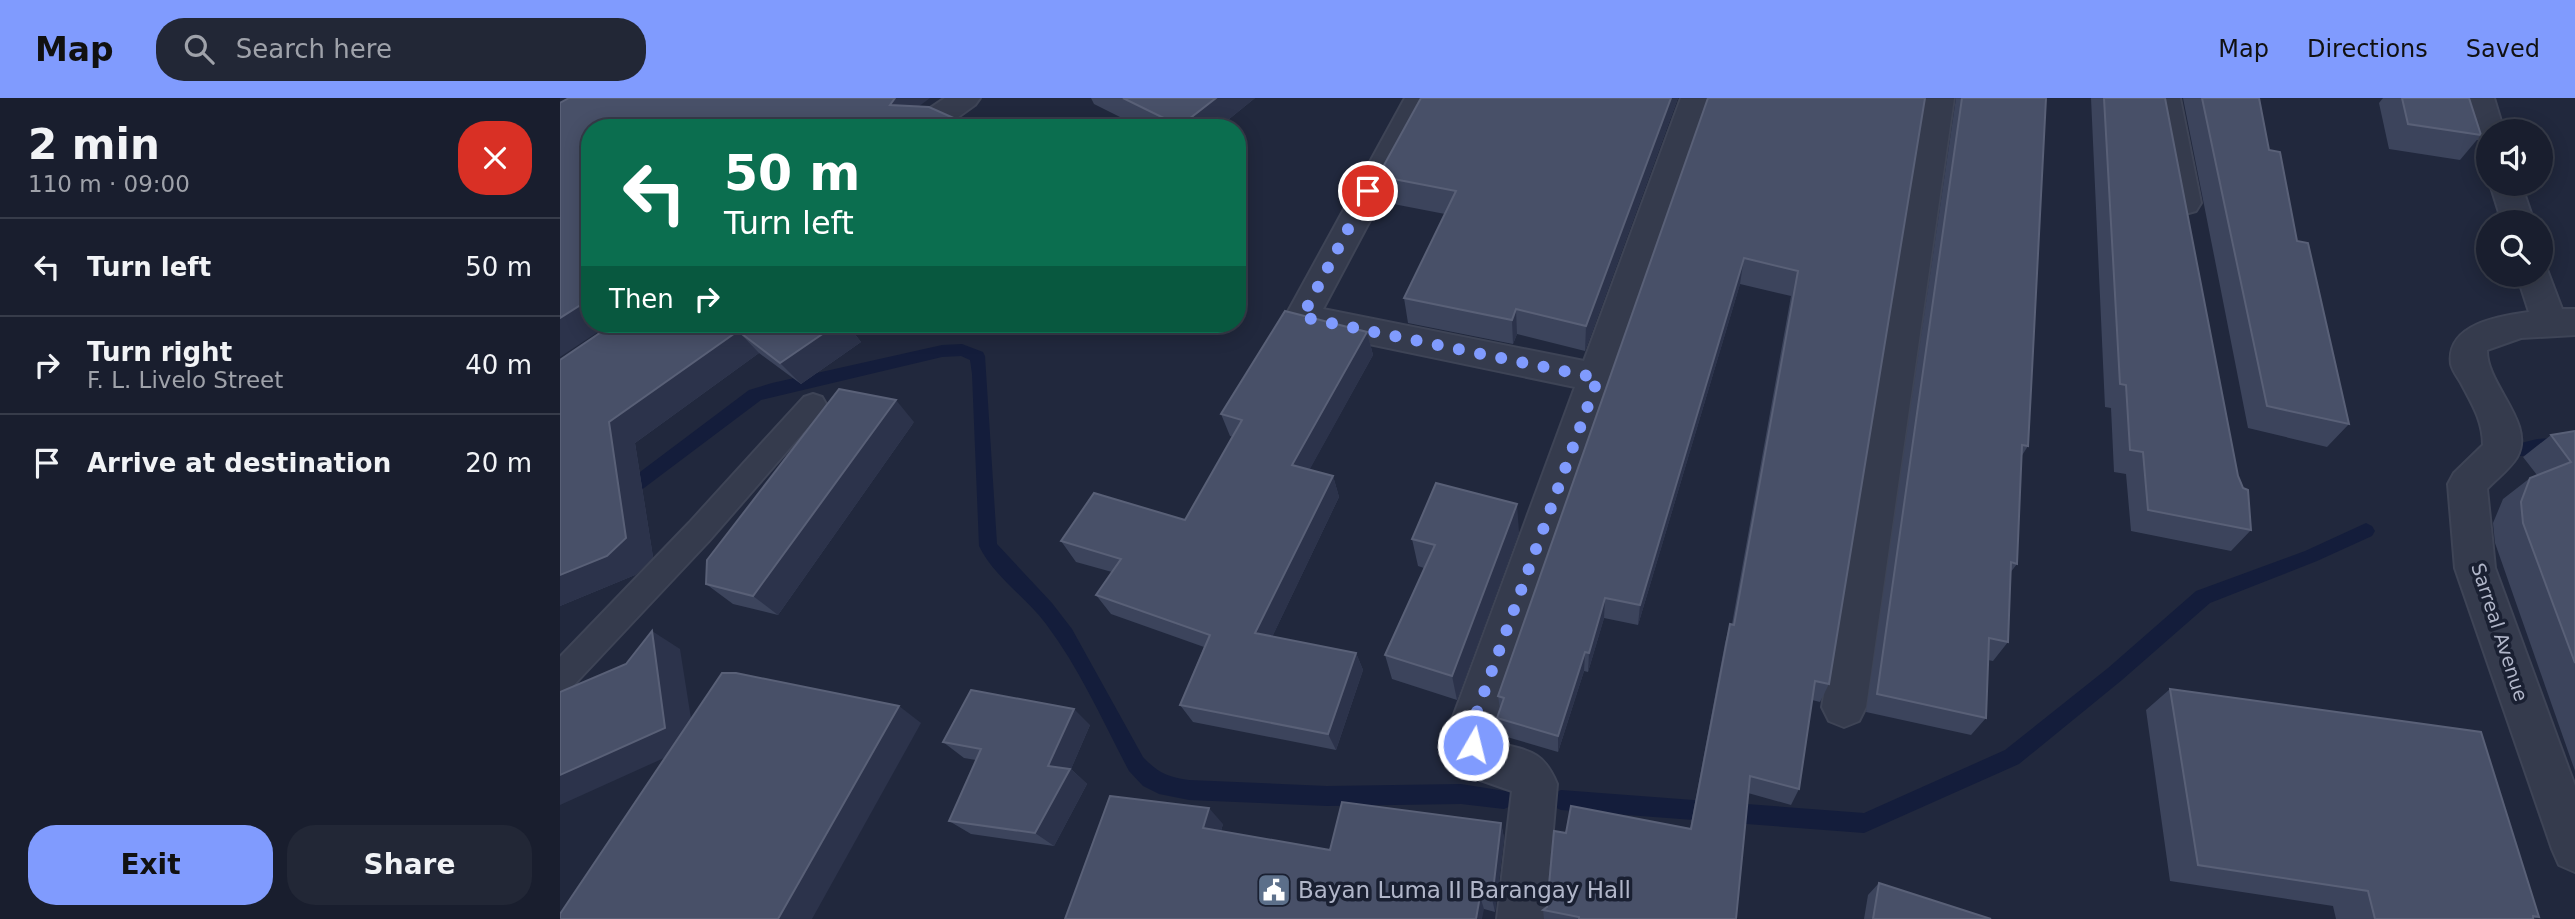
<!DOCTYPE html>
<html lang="en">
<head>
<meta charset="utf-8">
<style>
	body { margin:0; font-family:"DejaVu Sans",sans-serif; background:#222736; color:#f1f3f6; height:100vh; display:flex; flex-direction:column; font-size:26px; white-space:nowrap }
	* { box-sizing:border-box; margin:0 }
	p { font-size:23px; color:#9fa2aa }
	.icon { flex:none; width:38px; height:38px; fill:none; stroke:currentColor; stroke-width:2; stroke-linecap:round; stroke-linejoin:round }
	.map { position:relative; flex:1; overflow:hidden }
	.side { display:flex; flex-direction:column; background:#191e2e; width:560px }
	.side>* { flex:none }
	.hud { position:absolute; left:21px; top:21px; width:665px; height:214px; border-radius:28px; box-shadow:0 4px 18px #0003,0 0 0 2px #373c4a; background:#0b6e4f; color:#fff; overflow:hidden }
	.fabs { position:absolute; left:1916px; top:21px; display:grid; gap:14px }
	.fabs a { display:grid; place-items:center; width:77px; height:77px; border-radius:50%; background:#191e2e; box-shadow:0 4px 18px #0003,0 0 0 2px #373c4a; font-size:35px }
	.pin { position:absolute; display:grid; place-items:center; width:60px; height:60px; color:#fff; margin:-30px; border:4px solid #fff; border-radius:50%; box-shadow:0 2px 7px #0007 }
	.me { position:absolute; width:77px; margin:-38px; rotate:8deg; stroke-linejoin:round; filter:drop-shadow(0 0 5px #0008) }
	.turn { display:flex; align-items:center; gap:24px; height:147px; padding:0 28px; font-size:32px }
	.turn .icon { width:91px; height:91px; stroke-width:2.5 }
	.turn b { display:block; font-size:49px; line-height:60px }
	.then { display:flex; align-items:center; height:66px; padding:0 28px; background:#0003; gap:14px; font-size:26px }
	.round { display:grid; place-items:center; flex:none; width:74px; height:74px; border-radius:28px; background:#222736 }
	.summary { display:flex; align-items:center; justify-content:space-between; height:119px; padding:0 28px }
	h1 { font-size:42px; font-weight:700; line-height:52px }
	.primary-button { display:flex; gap:14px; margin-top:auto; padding:14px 28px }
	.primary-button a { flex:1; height:80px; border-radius:28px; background:#809bfe; color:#111; font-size:28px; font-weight:700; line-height:80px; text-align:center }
	.primary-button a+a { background:#222736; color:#f1f3f6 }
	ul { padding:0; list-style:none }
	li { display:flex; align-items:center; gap:21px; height:98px; padding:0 28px; border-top:2px solid #373c4a }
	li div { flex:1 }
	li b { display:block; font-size:26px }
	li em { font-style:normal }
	header { display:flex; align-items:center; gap:42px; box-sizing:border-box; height:98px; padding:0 35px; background:#809bfe; color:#111 }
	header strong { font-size:33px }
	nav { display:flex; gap:38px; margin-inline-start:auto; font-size:24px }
	.search { width:490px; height:63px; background:#222736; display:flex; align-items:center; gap:18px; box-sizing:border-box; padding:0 24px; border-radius:28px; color:#9fa2aa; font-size:26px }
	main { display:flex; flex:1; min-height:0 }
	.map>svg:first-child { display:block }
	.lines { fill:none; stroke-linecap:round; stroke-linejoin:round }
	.stream { fill:#141d3b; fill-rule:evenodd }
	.service-casing { stroke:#3e4456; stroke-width:4 }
	.minor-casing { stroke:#3e4456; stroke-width:4 }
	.tertiary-casing { stroke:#3e4456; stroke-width:4 }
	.service { fill:#353b4d; fill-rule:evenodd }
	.minor { fill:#353b4d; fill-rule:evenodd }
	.tertiary { fill:#353b4d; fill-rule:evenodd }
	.wall { fill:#3c445c }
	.shaded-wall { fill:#2c334b }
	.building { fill:#485068; stroke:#596077; stroke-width:2 }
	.route { stroke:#809bfe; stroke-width:12; stroke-dasharray:0 21.6 }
	.labels { text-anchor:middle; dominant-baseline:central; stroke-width:7; stroke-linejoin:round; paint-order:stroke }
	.street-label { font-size:19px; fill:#b1b6c9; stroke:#1a2032 }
	.near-poi-label { font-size:23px; fill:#b1b6c9; stroke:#1a2032; text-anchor:start }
</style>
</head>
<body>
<header>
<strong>Map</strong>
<div class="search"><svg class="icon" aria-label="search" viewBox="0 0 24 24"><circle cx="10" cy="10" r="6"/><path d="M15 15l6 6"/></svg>Search here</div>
<nav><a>Map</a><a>Directions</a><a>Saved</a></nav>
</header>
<main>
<section class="side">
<div class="summary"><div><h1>2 min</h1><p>110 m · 09:00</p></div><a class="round" style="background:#d93025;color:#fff"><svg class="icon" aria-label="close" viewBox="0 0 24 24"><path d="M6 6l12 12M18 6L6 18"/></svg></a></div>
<ul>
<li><svg class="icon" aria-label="left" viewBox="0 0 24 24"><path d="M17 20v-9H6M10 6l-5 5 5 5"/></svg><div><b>Turn left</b></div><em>50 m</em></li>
<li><svg class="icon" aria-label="right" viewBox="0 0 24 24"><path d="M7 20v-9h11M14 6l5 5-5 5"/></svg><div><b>Turn right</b><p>F. L. Livelo Street</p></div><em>40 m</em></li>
<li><svg class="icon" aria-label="arrive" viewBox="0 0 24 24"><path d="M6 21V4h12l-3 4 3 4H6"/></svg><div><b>Arrive at destination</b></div><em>20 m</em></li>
</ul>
<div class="primary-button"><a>Exit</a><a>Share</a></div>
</section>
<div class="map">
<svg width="2015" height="821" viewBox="0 0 2015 821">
	<rect width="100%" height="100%" fill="#21283d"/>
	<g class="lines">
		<!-- stream -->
		<g class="stream">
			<path d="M402 246 423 254 425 258 437 446 492 505 512 531 583 659C598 675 608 679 629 682L767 688 901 686 951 694 954 701 951 708 944 711 901 706 767 708 629 702 599 696 583 688 569 673C543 624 520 571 486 526 466 499 434 479 419 448L412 276 410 262 401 258 382 259 201 302 68 402 62 404 56 402 53 397 56 392 189 292 212 285 382 247Z"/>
			<path d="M2015 339V353C2003 353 1956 360 1949 358L1947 353 1949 348 1977 341Z"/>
			<path d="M1806 425 1812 428 1815 433 1812 438 1757 463 1650 505 1562 582 1459 666 1304 735 1001 712 994 709 991 702 994 695 1001 692 1304 715 1445 652 1548 570 1636 493 1745 453Z"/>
		</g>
		<!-- service casing -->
		<g class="service-casing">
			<path id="service" d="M253 296 262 299 266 306 262 313 149 443 11 590 0 594V559L129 425 244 299Z"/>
		</g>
		<!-- minor casing -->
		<g class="minor-casing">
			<g id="minor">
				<path d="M845 0H875L763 211 1024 263 1121 0H1151L936 622 935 641 938 645C970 653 984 654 997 686L985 821H937L952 693 909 678 891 647 892 622 1015 289 742 232 730 228 725 219Z"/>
				<path d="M1364 0H1394L1306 609 1299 623 1284 629 1269 623 1262 609Z"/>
				<path d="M1590 0H1620L1641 105 1636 113 1625 116 1614 113 1609 105Z"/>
				<path d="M1904 0H1934L1944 33H1928V43L1918 40Z"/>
				<path d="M1930 86H1961L1974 124H1942Z"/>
				<path d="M1981 167 1986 169 2002 211H2015V237L1961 240 1927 252C1926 287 1976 325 1957 359 1950 371 1936 381 1927 391L1935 470 2015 688V774L1999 767 1992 751 1895 470 1888 386 1894 375 1923 347C1923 323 1912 306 1901 285 1898 280 1892 272 1891 266 1886 226 1939 218 1969 214L1957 177H1981Z"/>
			</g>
		</g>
		<!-- tertiary casing -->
		<g class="tertiary-casing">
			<path id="tertiary" d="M385 0H420L415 7 383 30H347L351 23Z"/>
		</g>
		<!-- service -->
		<use href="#service" class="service"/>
		<!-- minor -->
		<use href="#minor" class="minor"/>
		<!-- tertiary -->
		<use href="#tertiary" class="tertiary"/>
	</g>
	<!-- wall -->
	<g class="wall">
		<path d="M531 0H695L658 30H582L534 6Z"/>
		<path d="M861 0H1118L1025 253 957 236 953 246 848 225 844 200 885 116 823 104 818 78Z"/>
		<path d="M1148 0H1365L1269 586 1260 604 1252 602 1239 691 1231 707 1188 695 1176 821H984L983 812 987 809 1006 735 1130 731 1165 545 1170 526H1172L1231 198 1180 186 1078 527 1044 520 1028 574 1024 573 998 654 940 637 937 620 940 611 938 598Z"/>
		<path d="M1396 0H1486L1468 348 1461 359 1457 466 1450 475 1448 544 1433 563 1428 562 1426 620 1411 637 1306 614Z"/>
		<path d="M1531 0H1605L1678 378 1691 432 1671 453 1571 433 1566 376 1554 374 1551 310 1545 309Z"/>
		<path d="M1623 0H1699L1709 52 1737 143 1789 326 1767 349 1688 330Z"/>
		<path d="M1823 0H1909L1921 37 1900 62 1829 51 1819 5Z"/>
		<path d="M53 226H287L301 244 241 286 199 255 75 345 93 459 75 477 0 508V262Z"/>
		<path d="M807 234 813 257 749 372 773 378 779 399 712 539 796 555 803 572 776 652 633 624 620 607 644 549 551 516 536 497 552 474 516 464 501 443 625 422 673 339 670 338 661 316Z"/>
		<path d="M354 324 218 517 173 506 146 486Z"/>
		<path d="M2015 333V673L1935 445 1933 425 1943 401 1970 380 1977 377 1963 359 1991 337Z"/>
		<path d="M959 434 897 602 832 581 825 557 864 470 858 468 852 441Z"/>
		<path d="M1610 591 1979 819 1973 821H1776L1773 808 1610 783 1586 612Z"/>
		<path d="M530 627 511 671 527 686 494 748 411 736 389 723 416 662 404 660 383 644Z"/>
		<path d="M941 725 944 740 935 814 924 811 505 821 663 726 661 733 770 752Z"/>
		<path d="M1319 785 1431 821H1304L1308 797Z"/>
	</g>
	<!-- shaded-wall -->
	<g class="shaded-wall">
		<path d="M335 0H370L350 15 330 7Z"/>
		<path d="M656 0H695L658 30H621L620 28Z"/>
		<path d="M1111 0H1118L1025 253 1026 228Z"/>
		<path d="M1184 160 1180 186 1078 527 1080 507Z"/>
		<path d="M29 201 30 202V226H50L0 259V220Z"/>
		<path d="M956 211 957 236 953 246 952 222Z"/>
		<path d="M277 226H287L301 244 241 286 220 265Z"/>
		<path d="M178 233 199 255 75 345 93 459 75 477 0 508V477L49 324Z"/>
		<path d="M807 234 813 257 740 389 732 367Z"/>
		<path d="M336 302 354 324 218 517 193 498Z"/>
		<path d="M773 378 779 399 705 554 695 535Z"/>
		<path d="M957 406 959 434 897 602 892 578Z"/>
		<path d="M1045 500 1044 520 1028 574 1029 555Z"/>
		<path d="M92 533 120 551 135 646 0 707V677Z"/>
		<path d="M1025 554 1024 573 998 654V638Z"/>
		<path d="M796 555 803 572 776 652 768 636Z"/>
		<path d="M339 608 361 625 252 821H218Z"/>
		<path d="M514 611 530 627 511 671 527 686 494 748 475 735 488 668Z"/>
		<path d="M649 710 663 726 657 745 643 730Z"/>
		<path d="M941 725 944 740 935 814 932 801Z"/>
		<path d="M920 798 924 811 922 821H916Z"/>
	</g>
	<!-- building -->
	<g class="building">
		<path d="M9 0H335L330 7 369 9 416 30H30V201L0 220V5Z"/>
		<path d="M563 0H656L620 28Z"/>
		<path d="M861 0H1111L1026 228 956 211 952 222 844 200 896 93 818 78Z"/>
		<path d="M1148 0H1365L1269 586 1255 583 1239 691 1190 678 1176 821H1019V819L983 812 987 809 994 733 1006 735 1011 708 1131 731 1170 526 1174 527 1238 173 1184 160 1080 507 1045 500 1029 555 1025 554 998 638 937 620 944 600 938 598Z"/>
		<path d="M1402 0H1486L1471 292 1468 348 1462 347 1457 466 1451 464 1448 544 1429 540 1426 620 1317 596Z"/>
		<path d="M1544 0H1605L1678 378 1683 390 1688 392 1691 432 1588 412 1583 354 1570 352 1566 287 1560 286Z"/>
		<path d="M1642 0H1699L1709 52 1720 54 1737 143 1748 145 1789 326 1707 308Z"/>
		<path d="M1842 0H1909L1921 37 1848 26Z"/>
		<path d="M725 213 807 234 732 367 773 378 695 535 796 555 768 636 620 607 650 537 536 497 561 461 501 443 534 395 625 422 682 322 661 316Z"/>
		<path d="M53 226H277L220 265 178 233 49 324 66 440 47 458 0 477V262Z"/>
		<path d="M279 291 336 302 193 498 146 486 147 462Z"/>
		<path d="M2015 333V565L1963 425 1961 404 1970 380 2011 364 1991 337Z"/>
		<path d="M876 385 957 406 892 578 825 557 875 447 852 441Z"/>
		<path d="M92 533 105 630 0 677V594L66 566Z"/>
		<path d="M162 575H176L339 608 218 821H0V816Z"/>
		<path d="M1610 591 1921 634 1979 819 1973 818V821H1815L1808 793 1638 767Z"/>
		<path d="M411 592 514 611 488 668 510 671 475 735 389 723 421 651 383 644Z"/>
		<path d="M550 698 649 710 643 730 770 752 782 704 941 725 932 801 920 798 916 821H505Z"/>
		<path d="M1319 785 1431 821H1313Z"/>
	</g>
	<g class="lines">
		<!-- route -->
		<path class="route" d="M808 93 742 219 1038 280 914 622 913 647"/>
	</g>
	<!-- icons -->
	<defs>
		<g id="civic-square" transform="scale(1.75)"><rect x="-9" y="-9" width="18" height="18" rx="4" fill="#5c6f8a" stroke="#1a2032"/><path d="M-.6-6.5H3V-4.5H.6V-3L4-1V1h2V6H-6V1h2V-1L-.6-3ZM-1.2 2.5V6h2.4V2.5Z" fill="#fff"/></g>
	</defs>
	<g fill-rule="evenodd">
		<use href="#civic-square" x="714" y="792"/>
	</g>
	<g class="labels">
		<!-- street labels -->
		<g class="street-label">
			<text transform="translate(1940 534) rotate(72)">Sarreal Avenue</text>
		</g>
		<!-- near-poi labels -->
		<g class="near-poi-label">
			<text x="738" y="792">Bayan Luma II Barangay Hall</text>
		</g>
	</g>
</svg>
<div class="fabs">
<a><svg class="icon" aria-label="sound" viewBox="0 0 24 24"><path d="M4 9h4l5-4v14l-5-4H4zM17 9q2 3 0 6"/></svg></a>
<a><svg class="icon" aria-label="search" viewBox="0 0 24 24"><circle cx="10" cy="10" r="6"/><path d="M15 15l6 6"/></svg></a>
</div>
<div class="pin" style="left:808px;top:93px;background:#d93025"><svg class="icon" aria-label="arrive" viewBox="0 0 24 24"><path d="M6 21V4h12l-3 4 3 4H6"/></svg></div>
<svg class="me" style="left:913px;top:647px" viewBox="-20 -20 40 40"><circle r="17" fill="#809bfe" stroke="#fff" stroke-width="3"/><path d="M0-11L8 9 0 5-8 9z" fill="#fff"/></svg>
<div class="hud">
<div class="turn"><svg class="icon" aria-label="left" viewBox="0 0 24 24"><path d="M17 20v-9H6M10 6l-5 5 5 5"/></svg><div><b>50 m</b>Turn left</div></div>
<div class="then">Then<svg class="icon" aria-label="right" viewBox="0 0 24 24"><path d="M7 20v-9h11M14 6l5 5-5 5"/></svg></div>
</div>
</div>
</main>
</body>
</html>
